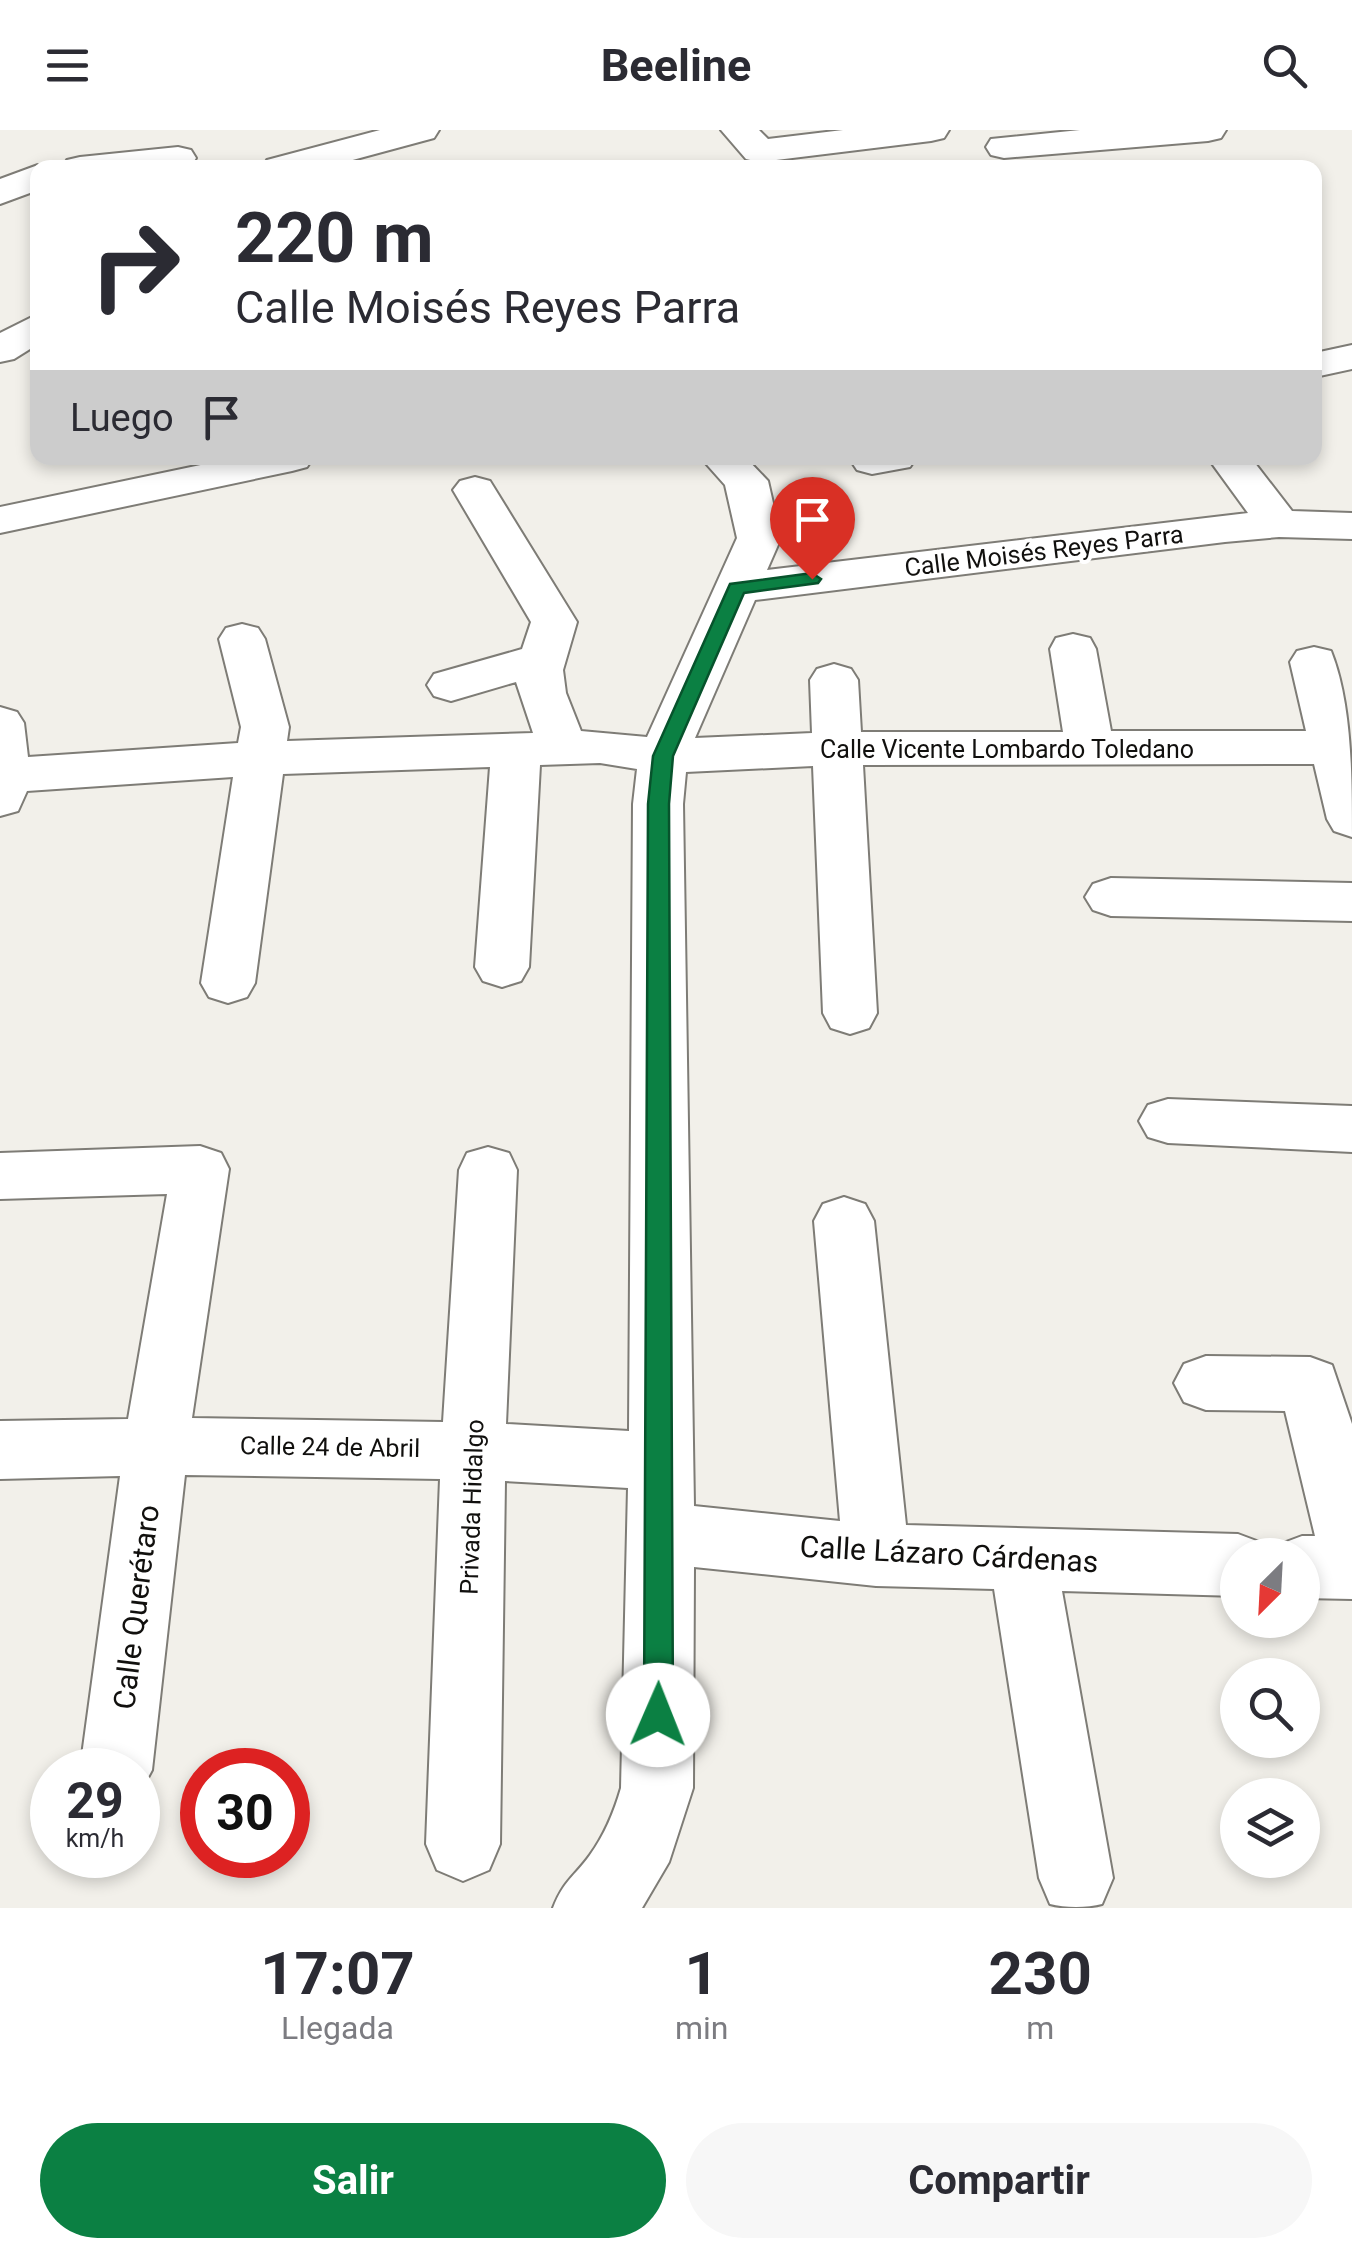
<!DOCTYPE html>
<html lang="es">
<head>
<meta charset="utf-8">
<style>
	body { margin:0; font-family:Roboto,sans-serif; background:#f7f7f7; color:#2b2b33; height:100vh; display:flex; flex-direction:column; font-size:38px; white-space:nowrap }
	* { box-sizing:border-box; margin:0 }
	p { font-size:32px; color:#7c7c81 }
	.icon { flex:none; width:55px; height:55px; fill:none; stroke:currentColor; stroke-width:2; stroke-linecap:round; stroke-linejoin:round }
	.map { position:relative; height:1778px; overflow:hidden }
	.sheet { display:flex; flex-direction:column; background:#fff; flex:1 }
	.sheet>* { flex:none }
	.hud { position:absolute; left:30px; top:30px; width:1292px; height:305px; border-radius:20px; box-shadow:0 5px 15px #0003; background:#fff; color:#2b2b33; overflow:hidden }
	.needle { width:65px; rotate:204deg }
	.controls { position:absolute; left:1220px; top:1408px; display:grid; gap:20px }
	.controls a { display:grid; place-items:center; width:100px; height:100px; border-radius:50%; background:#fff; box-shadow:0 5px 15px #0003; font-size:50px }
	.speed { position:absolute; left:30px; top:1618px; display:flex; gap:20px; font-size:50px; font-weight:700; text-align:center }
	.speed>* { display:grid; place-content:center; width:130px; height:130px; border-radius:50%; background:#fff; box-shadow:0 5px 15px #0003; line-height:1 }
	.speed small { font-size:25px; font-weight:400 }
	.speed .limit { border:15px solid #d22; background:#fff; color:#111 }
	.pin { position:absolute; display:grid; place-items:center; width:85px; height:85px; color:#fff; margin:-102px -42px; border-radius:50% 50% 50% 0; rotate:-45deg; box-shadow:0 0 10px #0007 }
	.pin .icon { rotate:45deg }
	.me { position:absolute; width:110px; margin:-55px; rotate:1deg; stroke-linejoin:round; filter:drop-shadow(0 0 8px #0008) }
	.turn { display:flex; align-items:center; gap:35px; height:210px; padding:0 40px; font-size:45px }
	.turn .icon { width:130px; height:130px; stroke-width:2.5 }
	.turn b { display:block; font-size:70px; line-height:85px }
	.then { display:flex; align-items:center; height:95px; padding:0 40px; background:#0003; gap:20px; font-size:38px }
	.eta { display:flex; justify-content:space-evenly; align-items:center; height:170px; text-align:center }
	.eta b { font-size:60px; font-weight:700; line-height:70px }
	.button { display:flex; gap:20px; margin-top:auto; padding:20px 40px }
	.button a { flex:1; height:115px; border-radius:60px; background:#0b8043; color:#fff; font-size:40px; font-weight:700; line-height:115px; text-align:center }
	.button a+a { background:#f7f7f7; color:#2b2b33 }
	header { display:flex; justify-content:space-between; align-items:center; height:130px; padding:0 40px; background:#fff; font-size:45px; font-weight:700 }
	.map>svg:first-child { display:block }
	.lines { fill:none; stroke-linecap:round; stroke-linejoin:round }
	.minor-casing { stroke:#7e7c76; stroke-width:4 }
	.minor { fill:#fff; fill-rule:evenodd }
	.route { fill:#0b8043; stroke:#07532c; stroke-width:2.5 }
	.labels { text-anchor:middle; dominant-baseline:central; stroke-width:8; stroke-linejoin:round; paint-order:stroke }
	.street-label { font-size:25px; fill:#11100e; stroke:#fff }
	.near-street-label { font-size:30px; fill:#11100e; stroke:#fff }
</style>
</head>
<body>
<header><svg class="icon" aria-label="menu" viewBox="0 0 24 24"><path d="M4 6h16M4 12h16M4 18h16"/></svg>Beeline<svg class="icon" aria-label="search" viewBox="0 0 24 24"><circle cx="10" cy="10" r="6"/><path d="M15 15l6 6"/></svg></header>
<div class="map">
<svg width="1352" height="1778" viewBox="0 0 1352 1778">
	<rect width="100%" height="100%" fill="#f2f0ea"/>
	<g class="lines">
		<!-- minor casing -->
		<g class="minor-casing">
			<g id="minor">
				<path d="M380 0H439L434 8 323 38H262L267 30Z"/>
				<path d="M721 0H759L768 9 843 0H949L944 8 931 11 759 32 746 29Z"/>
				<path d="M1080 0H1226L1221 8 1208 11 1004 28 991 25 986 17 991 9Z"/>
				<path d="M178 17 191 20 196 28 191 36 62 38 67 30 80 27Z"/>
				<path d="M38 35 48 38H38V60L0 74V49Z"/>
				<path d="M38 184V214L14 229 0 232V203Z"/>
				<path d="M1352 215V239L1315 247V223Z"/>
				<path d="M234 328H313L307 337 292 341 0 403V377Z"/>
				<path d="M701 328H746L768 351 781 408 767 440 1248 383 1208 328H1251L1292 381 1352 383V409L1279 407 1225 412 755 470 695 608 812 603 810 550 817 539 834 534 851 539 858 550 861 602H1063L1050 519 1056 508 1073 504 1090 508 1096 519 1111 601H1306L1290 532 1297 521 1314 517 1331 521C1352 573 1352 648 1352 707L1334 701 1327 689 1314 634 863 635 877 883 869 898 850 904 831 898 823 883 813 636 686 642 683 674 694 1376 840 1391 814 1091 823 1074 844 1067 865 1074 874 1091 906 1395 1238 1404 1262 1413 1267 1425H1238V1466L1062 1461 1113 1748 1102 1774C1087 1778 1065 1778 1050 1774L1039 1748 994 1459 876 1456 694 1437 693 1658 669 1732 642 1778H553C564 1750 574 1747 590 1725 605 1704 614 1682 621 1658L628 1358 505 1351 500 1714 489 1740 463 1751 437 1740 426 1714 440 1349 185 1345 152 1640 138 1666V1640H80L120 1346 0 1349V1291L128 1289 167 1064 0 1069V1023L200 1016 221 1023 229 1039 192 1288 443 1292 459 1040 467 1023 488 1017 509 1023 517 1040 506 1294 629 1301 633 674 637 639 600 633 540 635 529 837 521 851 502 857 483 851 475 837 490 637 283 644 255 853 247 867 228 873 209 867 201 853 233 647 27 661 18 681 0 686V577L17 582 24 593 28 627 238 613 241 597 219 509 226 498 242 494 258 498 265 509 289 597 287 611 533 603 516 552 451 571 434 566 427 555 434 544 522 519 531 492 453 360 460 351 475 347 490 351 577 492 563 540 566 563 581 601 647 607 737 408 725 355Z"/>
				<path d="M853 328H916L910 337 872 344 857 340 851 331Z"/>
				<path d="M1111 748 1352 753V791L1111 786 1093 780 1085 767 1093 754Z"/>
				<path d="M1168 969 1352 976V1022L1168 1013 1148 1007 1139 991 1148 975Z"/>
				<path d="M1206 1226 1310 1227 1332 1235 1352 1294V1469L1302 1468V1425H1274L1278 1415 1302 1406H1315L1285 1281 1206 1280 1184 1272 1174 1253 1184 1234Z"/>
			</g>
		</g>
		<!-- minor -->
		<use href="#minor" class="minor"/>
	</g>
	<!-- route -->
	<path class="route" d="M812 443 821 449 818 453 744 463 673 626 669 674 673 1585 669 1595 658 1599 648 1595 644 1585 648 674 653 626 730 454Z"/>
	<g class="labels">
		<!-- street labels -->
		<g class="street-label">
			<text transform="translate(1044 421) rotate(-7)">Calle Moisés Reyes Parra</text>
			<text x="1007" y="619">Calle Vicente Lombardo Toledano</text>
			<text transform="translate(330 1317) rotate(1)">Calle 24 de Abril</text>
			<text transform="translate(472 1377) rotate(-88)">Privada Hidalgo</text>
		</g>
		<!-- near-street labels -->
		<g class="near-street-label">
			<text transform="translate(949 1424) rotate(3)">Calle Lázaro Cárdenas</text>
			<text transform="translate(136 1477) rotate(-83)">Calle Querétaro</text>
		</g>
	</g>
</svg>
<div class="controls">
<a><svg class="needle" viewBox="-14 -14 28 28"><path d="M0-13l5 13h-10z" fill="#e53935"/><path d="M0 13l5-13h-10z" fill="#7c7c81"/></svg></a>
<a><svg class="icon" aria-label="search" viewBox="0 0 24 24"><circle cx="10" cy="10" r="6"/><path d="M15 15l6 6"/></svg></a>
<a><svg class="icon" aria-label="layers" viewBox="0 0 24 24"><path d="M12 4l9 5-9 5-9-5zM3 14l9 5 9-5"/></svg></a>
</div>
<div class="speed"><div>29<small>km/h</small></div><div class="limit">30</div></div>
<div class="pin" style="left:812px;top:449px;background:#d93025"><svg class="icon" aria-label="arrive" viewBox="0 0 24 24"><path d="M6 21V4h12l-3 4 3 4H6"/></svg></div>
<svg class="me" style="left:658px;top:1585px" viewBox="-20 -20 40 40"><circle r="19" fill="#fff"/><path d="M0-13L10 11 0 6-10 11z" fill="#0b8043"/></svg>
<div class="hud">
<div class="turn"><svg class="icon" aria-label="right" viewBox="0 0 24 24"><path d="M7 20v-9h11M14 6l5 5-5 5"/></svg><div><b>220 m</b>Calle Moisés Reyes Parra</div></div>
<div class="then">Luego<svg class="icon" aria-label="arrive" viewBox="0 0 24 24"><path d="M6 21V4h12l-3 4 3 4H6"/></svg></div>
</div>
</div>
<section class="sheet">
<div class="eta">
<div><b>17:07</b><p>Llegada</p></div>
<div><b>1</b><p>min</p></div>
<div><b>230</b><p>m</p></div>
</div>
<div class="button"><a>Salir</a><a>Compartir</a></div>
</section>
</body>
</html>
